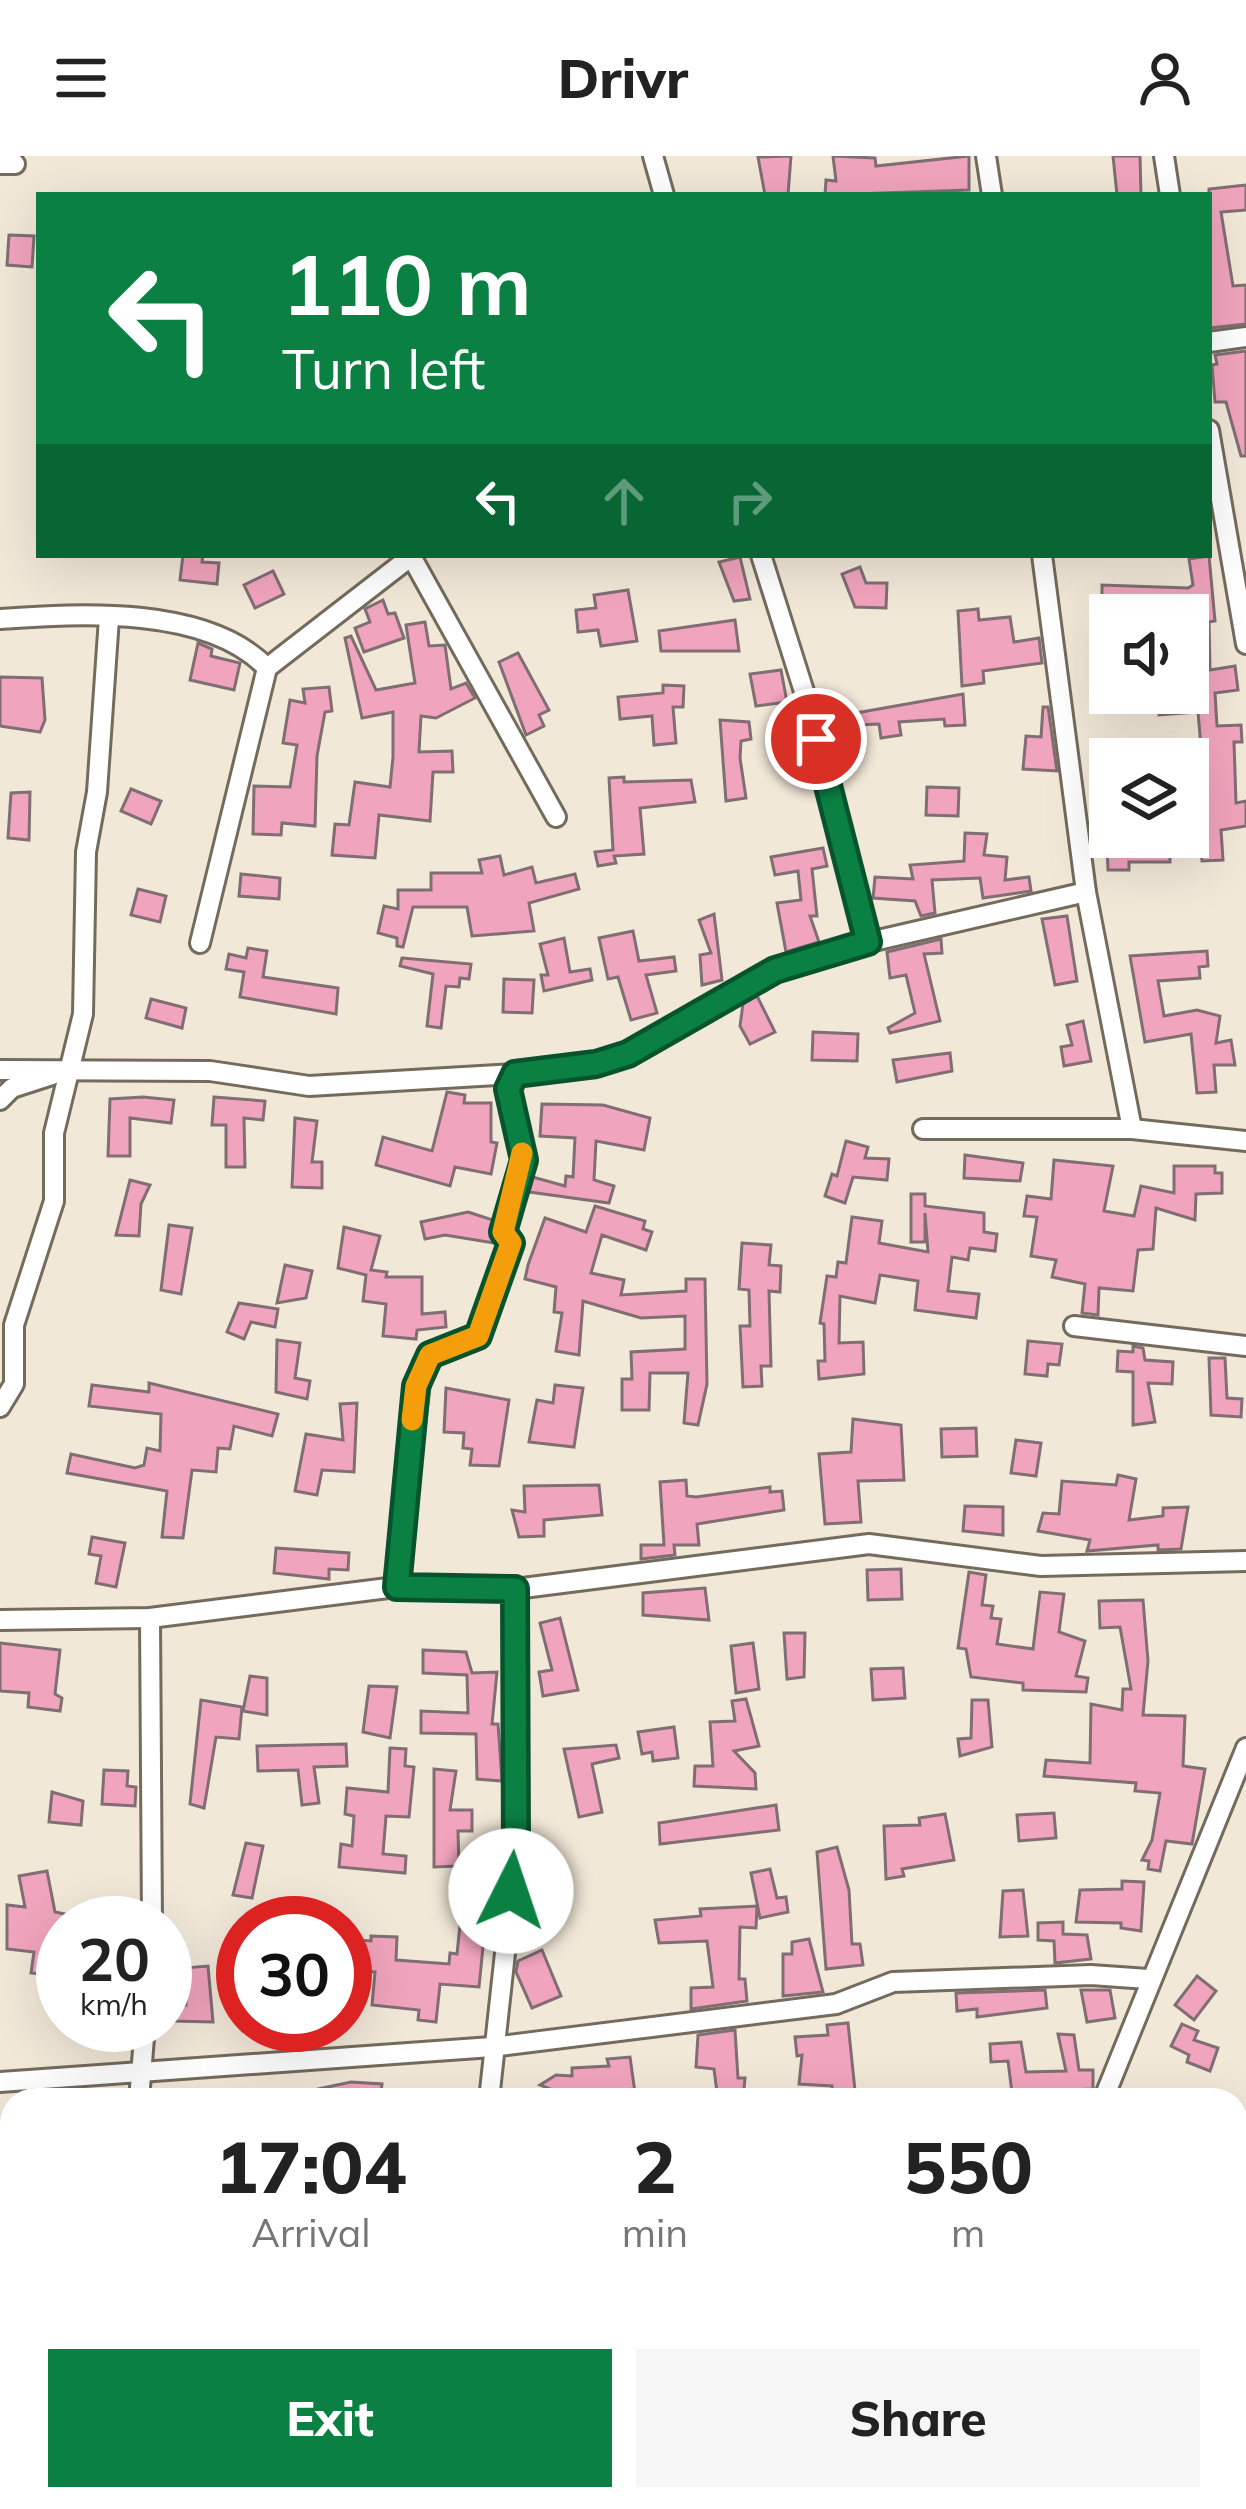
<!DOCTYPE html>
<html lang="en">
<head>
<meta charset="utf-8">
<style>
	body { margin:0; font-family:Mulish,sans-serif; background:#f6f6f6; color:#222; height:100vh; display:flex; flex-direction:column; font-size:45px; white-space:nowrap }
	* { box-sizing:border-box; margin:0 }
	p { font-size:39px; color:#767676 }
	.icon { flex:none; width:66px; height:66px; fill:none; stroke:currentColor; stroke-width:2; stroke-linecap:round; stroke-linejoin:round }
	.map { position:relative; flex:1; overflow:hidden }
	.sheet { position:absolute; left:0px; top:1932px; width:1248px; height:423px; display:flex; flex-direction:column; background:#fff; border-radius:36px 36px 0 0; box-shadow:0 12px 48px #0002 }
	.sheet>* { flex:none }
	.banner { position:absolute; left:36px; top:36px; width:1176px; height:366px; border-radius:0px; box-shadow:0 12px 48px #0002; background:#0b8043; color:#fff; overflow:hidden }
	.fabs { position:absolute; left:1089px; top:438px; display:grid; gap:24px }
	.fabs a { display:grid; place-items:center; width:120px; height:120px; border-radius:0px; background:#fff; box-shadow:0 12px 48px #0002; font-size:60px }
	.speed { position:absolute; left:36px; top:1740px; display:flex; gap:24px; font-size:60px; font-weight:700; text-align:center }
	.speed>* { display:grid; place-content:center; width:156px; height:156px; border-radius:50%; background:#fff; box-shadow:0 12px 48px #0002; line-height:1 }
	.speed small { font-size:30px; font-weight:400 }
	.speed .limit { border:18px solid #d22; background:#fff; color:#111 }
	.pin { position:absolute; display:grid; place-items:center; width:102px; height:102px; color:#fff; margin:-51px; border:6px solid #fff; border-radius:50%; box-shadow:0 3px 12px #0007 }
	.me { position:absolute; width:132px; margin:-66px; rotate:4deg; stroke-linejoin:round; filter:drop-shadow(0 0 9px #0008) }
	.turn { display:flex; align-items:center; gap:42px; height:252px; padding:0 48px; font-size:54px }
	.turn .icon { width:156px; height:156px; stroke-width:2.5 }
	.turn b { display:block; font-size:84px; line-height:102px }
	.lanes { display:flex; align-items:center; height:114px; padding:0 48px; background:#0003; justify-content:center; gap:60px; direction:ltr }
	.lanes .off { opacity:.35 }
	.eta { display:flex; justify-content:space-evenly; align-items:center; height:204px; text-align:center }
	.eta b { font-size:72px; font-weight:800; line-height:84px }
	.primary-button { display:flex; gap:24px; margin-top:auto; padding:24px 48px }
	.primary-button a { flex:1; height:138px; border-radius:0px; background:#0b8043; color:#fff; font-size:48px; font-weight:800; line-height:138px; text-align:center }
	.primary-button a+a { background:#f6f6f6; color:#222 }
	header { display:flex; justify-content:space-between; align-items:center; height:156px; padding:0 48px; background:#fff; font-size:54px; font-weight:800 }
	.map>svg:first-child { display:block }
	.building { fill:#f1a4bd; stroke:#806e73; stroke-width:3 }
	.lines { fill:none; stroke-linecap:round; stroke-linejoin:round }
	.street-casing { stroke:#746b5d; stroke-width:24 }
	.street { stroke:#fff; stroke-width:18 }
	.route-casing { stroke:#07532c; stroke-width:30 }
	.route { stroke:#0b8043; stroke-width:21 }
	.slow { stroke:#f59e0b; stroke-width:21 }
</style>
</head>
<body>
<header><svg class="icon" aria-label="menu" viewBox="0 0 24 24"><path d="M4 6h16M4 12h16M4 18h16"/></svg>Drivr<svg class="icon" aria-label="person" viewBox="0 0 24 24"><circle cx="12" cy="8" r="4"/><path d="M4 21q1-7 8-7t8 7"/></svg></header>
<div class="map">
<svg width="1246" height="2353" viewBox="0 0 1246 2353">
	<rect width="100%" height="100%" fill="#f2e8d8"/>
	<!-- building -->
	<g class="building">
		<path d="M791 0 788 39H765L758 1Z"/>
		<path d="M833 0 875 2 876 10 969 0V34L825 39 826 24 836 25Z"/>
		<path d="M1113 0H1140L1141 39H1117Z"/>
		<path d="M1246 29V54L1221 56 1233 130 1246 129V168L1210 172 1209 33Z"/>
		<path d="M9 79 34 80 32 111 7 109Z"/>
		<path d="M1246 195V300H1241L1226 246H1215L1212 209 1217 208 1215 199Z"/>
		<path d="M183 399H203L202 406 219 407 217 428 180 424Z"/>
		<path d="M1209 400 1215 465 1209 466 1210 514 1235 510 1238 534 1215 537 1217 570 1241 569 1242 586H1234L1236 647 1246 645V670L1221 674 1223 704 1202 705 1200 685H1188V627L1204 625 1198 556 1159 559 1157 537H1188L1190 455 1121 453V459H1102V429L1188 432 1193 429 1189 403Z"/>
		<path d="M740 401 750 443 734 445 719 406Z"/>
		<path d="M860 411 866 427H887L886 452 855 451 842 418Z"/>
		<path d="M273 415 284 438 255 452 244 429Z"/>
		<path d="M628 434 637 485 601 490 598 474 578 476 576 454 596 452 594 439Z"/>
		<path d="M383 444 388 458 395 457 404 482 364 496 355 472 370 466 365 453Z"/>
		<path d="M978 453 979 464 1010 461 1014 486 1039 482 1042 507 983 515 984 527 962 530 958 455Z"/>
		<path d="M735 464 739 495H661L659 475Z"/>
		<path d="M425 466 429 490 445 489 451 533 466 527 475 542 436 562 421 560 419 596 452 595 453 616H433L430 665 379 659 375 702 332 699 335 668 349 669 355 626 390 631 393 601V556L362 562 345 482 351 480 376 534 415 527 406 469Z"/>
		<path d="M198 487 212 493 211 500 240 507 234 534 190 524Z"/>
		<path d="M518 497 549 554 539 559 544 570 526 579 499 506Z"/>
		<path d="M781 514 787 546 756 550 750 518Z"/>
		<path d="M0 521 42 522 45 564 40 576 0 570Z"/>
		<path d="M663 529 684 530 683 551H673L676 587 654 589 652 560 620 563 618 541 663 537Z"/>
		<path d="M329 531 332 555 325 556 317 600 315 670 282 667 281 679 253 678 254 630 290 631 297 589 283 587 290 544 305 547 303 533Z"/>
		<path d="M963 538 965 569 945 570 944 563 899 566 901 579 881 582 879 568 858 569 856 557Z"/>
		<path d="M1043 551H1048L1057 615 1023 613 1026 580 1041 581Z"/>
		<path d="M720 564 749 566 751 583 741 585 740 602 746 642 726 645Z"/>
		<path d="M624 621V626L691 624 695 646 640 652 644 698 614 700 616 707 598 710 595 696 613 694 609 622Z"/>
		<path d="M927 631 959 632 958 660 926 659Z"/>
		<path d="M131 633 161 645 151 668 121 655Z"/>
		<path d="M30 636 29 684 8 682 11 637Z"/>
		<path d="M965 677 987 678 984 699 1007 701 1005 724 1029 721 1031 735 983 742 980 722 932 724 935 757 921 760 915 745 873 742 875 721 913 723 910 709 964 705Z"/>
		<path d="M1138 681H1170V706H1129V714H1108L1107 691 1138 690Z"/>
		<path d="M823 692 827 710 812 713 817 760H810L819 786 786 796 777 747 801 744 798 715 775 719 771 701Z"/>
		<path d="M500 700 504 719 532 711 536 727 575 718 579 733 529 747 534 775 472 780 467 751H413L403 791 397 790V782L378 777 384 750 398 753V734H431V717H482L479 704Z"/>
		<path d="M241 718 280 722 279 743 239 740Z"/>
		<path d="M138 733 166 740 160 766 131 759Z"/>
		<path d="M714 758 722 824 702 829 700 799 711 797 699 764Z"/>
		<path d="M1067 760 1077 825 1055 829 1042 763Z"/>
		<path d="M633 775 639 805 674 801 676 815 646 819 657 857 631 864 618 821 608 823 599 782Z"/>
		<path d="M564 782 570 816 590 813 592 824 544 835 541 819H548L540 788Z"/>
		<path d="M941 783 942 797 924 798 940 865 890 877 888 872 915 857 906 819 890 822 887 796Z"/>
		<path d="M248 792 267 795 263 821 338 832 336 858 240 841 244 816 226 813 229 798 246 802Z"/>
		<path d="M1207 795 1208 810 1199 811 1200 822 1158 825 1164 860 1197 854 1220 860 1216 887 1231 884 1235 909H1214L1216 936 1197 937 1191 878 1145 886 1130 800Z"/>
		<path d="M402 802 471 808 469 823 460 822 459 831 446 830 441 872 427 870 433 818 400 810Z"/>
		<path d="M504 823 534 824 532 857 503 856Z"/>
		<path d="M757 840 775 876 750 888 740 870 743 848Z"/>
		<path d="M151 843 186 852 182 872 146 862Z"/>
		<path d="M1083 865 1091 905 1064 910 1061 891 1072 889 1067 869Z"/>
		<path d="M813 876 858 878 857 905 812 904Z"/>
		<path d="M950 897 952 915 897 926 893 904Z"/>
		<path d="M447 936 465 939 464 947H491V986L497 987 491 1018 455 1011 450 1030 376 1009 383 981 432 995Z"/>
		<path d="M143 941 174 944 171 967 130 962V1000H108L110 943Z"/>
		<path d="M214 941 265 945 263 964 244 962 245 1011H226V969H212Z"/>
		<path d="M542 948 603 949 650 962 644 994 596 985 594 1024 614 1030 609 1047 529 1036 533 1021 565 1030 566 1020 573 1021 575 982 540 980Z"/>
		<path d="M295 962 317 965 312 1006H322V1032L292 1031Z"/>
		<path d="M846 985 868 991 865 1002 889 1003 887 1024 853 1021 845 1047 825 1040 832 1018 837 1020Z"/>
		<path d="M965 999 1023 1007 1020 1025 964 1022Z"/>
		<path d="M1054 1004 1113 1010 1104 1055 1134 1060 1141 1030 1174 1037V1010H1215V1017H1222V1037L1196 1038 1195 1064 1156 1052 1153 1093 1138 1094 1133 1135 1099 1132 1098 1159 1082 1157 1085 1128 1052 1121 1056 1104 1031 1100 1037 1061 1024 1060 1027 1040 1051 1043Z"/>
		<path d="M130 1024 150 1029 141 1048 139 1080 116 1079Z"/>
		<path d="M911 1038H925V1050L984 1057V1076L997 1078 995 1095 970 1092 968 1104 952 1101 948 1135 979 1138 976 1162 915 1154 918 1125 880 1119 875 1147 840 1140 839 1187 863 1186 864 1218 819 1223 818 1205H825L824 1168 820 1167 827 1120 836 1121 838 1106 846 1107 852 1061 882 1065 879 1087 928 1096 925 1057V1086H911Z"/>
		<path d="M595 1050 645 1065 643 1073 652 1076 646 1094 602 1079 591 1117 624 1124 621 1139 686 1135V1123H705L707 1228 698 1269 684 1267 688 1217H650L649 1254H622V1223H632L631 1196 685 1193V1160L641 1162 583 1145 579 1199 556 1195 562 1157 554 1156 556 1131 525 1123 528 1109 545 1062 586 1076Z"/>
		<path d="M468 1056 493 1064 494 1087 445 1079 425 1083 421 1066Z"/>
		<path d="M169 1069 192 1072 181 1138 161 1134Z"/>
		<path d="M344 1071 380 1080 371 1114 387 1116 386 1121H422V1158L445 1156 446 1171 417 1174 416 1183 383 1180 386 1148 363 1145 366 1119 338 1112Z"/>
		<path d="M742 1087 771 1089 769 1109 781 1110 780 1136 769 1135 771 1210H761L762 1230 743 1231 740 1170H750L749 1134 739 1133Z"/>
		<path d="M285 1109 312 1115 306 1142 277 1147Z"/>
		<path d="M239 1147 278 1153 275 1171 251 1166 244 1183 227 1176Z"/>
		<path d="M277 1184 300 1187 295 1222 310 1225 307 1243 276 1236Z"/>
		<path d="M1028 1185 1062 1188 1059 1209 1048 1208 1047 1220 1025 1218Z"/>
		<path d="M1133 1190 1143 1192 1145 1204 1173 1206 1172 1228 1148 1227 1155 1266 1133 1269V1216L1117 1215 1118 1195 1133 1196Z"/>
		<path d="M1209 1202H1225L1227 1242 1242 1243 1241 1261 1211 1259Z"/>
		<path d="M149 1227 278 1258 272 1280 234 1270 230 1293 218 1292 216 1316 192 1314 183 1382 162 1381 167 1335 67 1317 71 1298 135 1312 144 1309 147 1292 160 1295 161 1258 89 1250 92 1229 149 1236Z"/>
		<path d="M555 1229 583 1232 574 1291 529 1286 537 1244 553 1247Z"/>
		<path d="M446 1232 509 1244 499 1310 470 1309 472 1293 463 1292 464 1277 444 1276Z"/>
		<path d="M357 1247 354 1316 322 1314 317 1339 295 1335 306 1278 343 1284 340 1248Z"/>
		<path d="M853 1263 901 1269 904 1324 858 1325 861 1366 825 1368 819 1298 851 1296Z"/>
		<path d="M976 1272 977 1300 942 1301 941 1273Z"/>
		<path d="M1016 1284 1041 1287 1036 1320 1011 1317Z"/>
		<path d="M1118 1319 1136 1323 1129 1364 1163 1360V1352L1188 1351 1181 1393 1158 1394V1389L1087 1395 1090 1384 1038 1375 1043 1357 1059 1358 1062 1325 1116 1329Z"/>
		<path d="M686 1324 687 1340 696 1341 770 1331V1336L782 1335 784 1354 697 1368 699 1389H674L675 1399 641 1403V1389H664L660 1326Z"/>
		<path d="M599 1329 602 1359 544 1364V1380L519 1381 512 1354 525 1356 524 1330Z"/>
		<path d="M965 1350 1003 1351V1379L963 1375Z"/>
		<path d="M92 1381 125 1387 116 1431 96 1427 101 1400 89 1398Z"/>
		<path d="M276 1392 349 1397 348 1414 329 1413V1423L274 1417Z"/>
		<path d="M901 1413 902 1443 868 1444 867 1414Z"/>
		<path d="M969 1416 986 1419 982 1449 993 1450 991 1462 1001 1463 997 1488 1033 1493 1040 1436 1064 1438 1059 1476 1085 1485 1076 1520 1088 1522 1086 1536 1023 1534V1527L971 1521 966 1493 958 1492Z"/>
		<path d="M705 1432 709 1464 643 1459V1437Z"/>
		<path d="M1143 1444 1148 1505 1143 1559 1185 1560 1183 1610 1205 1613 1192 1688 1166 1685 1160 1715 1148 1713 1149 1705 1142 1704 1152 1684 1160 1637 1135 1635 1136 1627 1044 1620 1046 1604 1090 1607 1091 1548 1122 1554 1123 1533H1131L1120 1471 1100 1472 1099 1445Z"/>
		<path d="M560 1462 578 1534 543 1540 539 1516 552 1514 540 1467Z"/>
		<path d="M784 1477H805L804 1521 787 1523Z"/>
		<path d="M0 1487 60 1494 55 1538 62 1542 60 1555 28 1551 29 1537 0 1535Z"/>
		<path d="M753 1487 759 1533 736 1537 731 1490Z"/>
		<path d="M423 1494 466 1496 472 1517 497 1516 492 1568H498L502 1625 477 1623 476 1578 421 1577V1555L468 1557 467 1519 423 1517Z"/>
		<path d="M903 1512 905 1542 873 1544 871 1513Z"/>
		<path d="M250 1520 267 1522V1559L243 1555Z"/>
		<path d="M369 1530 397 1531 390 1582 363 1576Z"/>
		<path d="M746 1543 759 1590 734 1595 755 1617 756 1633 694 1630 695 1610H713L710 1566 735 1565 732 1545Z"/>
		<path d="M201 1544 242 1551 239 1583 216 1581 204 1652 190 1648Z"/>
		<path d="M972 1544H988L992 1591 960 1600 958 1583 971 1582Z"/>
		<path d="M674 1571 678 1602 653 1605 652 1596 642 1598 638 1576Z"/>
		<path d="M346 1588 347 1610 314 1611 319 1647 302 1649 298 1614 258 1615 257 1590Z"/>
		<path d="M616 1589 619 1602 592 1608 602 1656 579 1661 564 1593Z"/>
		<path d="M390 1592 406 1593 405 1610 414 1611 409 1661 386 1660 383 1698 406 1700 405 1717 339 1711 341 1688 352 1690 354 1660 345 1658 347 1632 388 1636Z"/>
		<path d="M434 1613 456 1615 450 1654H472V1675H458L459 1710 434 1711Z"/>
		<path d="M104 1614 128 1615 127 1630 136 1631 135 1650 102 1648Z"/>
		<path d="M52 1636 83 1645 81 1669 49 1666Z"/>
		<path d="M776 1649 779 1674 660 1688 659 1667Z"/>
		<path d="M1054 1657 1056 1682 1019 1685 1017 1659Z"/>
		<path d="M945 1658 954 1704 902 1713 904 1720 886 1723 884 1670 920 1669 919 1662Z"/>
		<path d="M246 1687 263 1690 252 1742 233 1739Z"/>
		<path d="M837 1691 849 1734 852 1788H860L863 1809 826 1813 817 1696Z"/>
		<path d="M770 1713 777 1742 786 1741 788 1756 760 1762 751 1717Z"/>
		<path d="M47 1715 55 1756 65 1758 59 1820 31 1817 34 1796 7 1793V1749L25 1751 19 1720Z"/>
		<path d="M1122 1725 1144 1726 1141 1775 1121 1772V1767L1076 1766 1080 1734 1122 1733Z"/>
		<path d="M1023 1734 1028 1780 1000 1781 1003 1735Z"/>
		<path d="M757 1750 756 1772 740 1771 739 1823H745L747 1845 691 1853V1832L713 1831 707 1785 659 1787 655 1764 701 1760 700 1753Z"/>
		<path d="M1063 1766V1778L1087 1779 1091 1803 1055 1807 1054 1785 1038 1784V1767Z"/>
		<path d="M460 1769 485 1771 479 1831 440 1828 436 1866 418 1864 419 1854 372 1849 375 1816 345 1814V1783L371 1785V1780L397 1781 396 1804 449 1808 450 1797 457 1798Z"/>
		<path d="M809 1783 823 1836 783 1840V1798H792V1786Z"/>
		<path d="M542 1794 561 1840 532 1852 516 1816 518 1805Z"/>
		<path d="M208 1810 213 1866 173 1865V1848L186 1849 184 1812Z"/>
		<path d="M1197 1820 1216 1835 1194 1864 1175 1849Z"/>
		<path d="M1045 1834 1047 1852 977 1861V1853L957 1855 956 1837Z"/>
		<path d="M1081 1834H1110L1115 1862 1087 1866Z"/>
		<path d="M848 1867 856 1944H833L832 1930 799 1928 802 1899 797 1900 795 1881 828 1879 827 1869Z"/>
		<path d="M1182 1868 1198 1875 1194 1884 1218 1892 1210 1915 1187 1906 1189 1899 1171 1890Z"/>
		<path d="M735 1874 738 1922H745L743 1944H718L714 1913 696 1911 698 1879Z"/>
		<path d="M1058 1878 1074 1879 1079 1914H1093V1933L1047 1935V1944H1028V1935L1012 1937 1008 1905 991 1906 990 1888 1021 1886 1026 1916 1066 1915Z"/>
		<path d="M630 1901 636 1944H558L555 1935 540 1929 556 1919 572 1920V1912L609 1910 607 1903Z"/>
		<path d="M351 1926 382 1928 380 1944H318V1933Z"/>
	</g>
	<g class="lines">
		<!-- street casing -->
		<g class="street-casing">
			<g id="street">
				<path d="M653 0 664 39"/>
				<path d="M986 0 992 39"/>
				<path d="M1164 0 1170 39"/>
				<path d="M0 8H15"/>
				<path d="M1209 186 1246 181"/>
				<path d="M1209 274 1246 488"/>
				<path d="M761 399 807 545 868 786"/>
				<path d="M1042 399 1086 736 1132 973"/>
				<path d="M411 400 556 661"/>
				<path d="M0 463C81 457 208 450 267 512"/>
				<path d="M200 787 267 512 413 399"/>
				<path d="M0 914 210 915 309 930 515 918"/>
				<path d="M0 944 12 932 52 919"/>
				<path d="M923 973H1132L1246 985"/>
				<path d="M1074 1170 1246 1190"/>
				<path d="M0 1251 14 1228V1169L54 1045V977L83 858 86 696 97 636 109 462"/>
				<path d="M396 1431 422 1209 430 1199 478 1180 511 1087 504 1076 524 1004 508 933 515 918 596 908 628 898 775 814 852 790 1086 736"/>
				<path d="M150 1462 152 1767"/>
				<path d="M0 1464 150 1462 396 1431 515 1433 869 1388 1041 1410 1246 1405"/>
				<path d="M0 1926 492 1891 836 1848 893 1826 1091 1819 1148 1823"/>
				<path d="M139 1944 145 1869"/>
				<path d="M489 1944 516 1696 515 1433"/>
				<path d="M1103 1944 1246 1592"/>
				<path d="M1236 2021 1246 2020"/>
				<path d="M0 2081 12 2082"/>
				<path d="M1236 2246 1246 2244"/>
				<path d="M0 2284H12"/>
				<path d="M93 2353 95 2343"/>
				<path d="M462 2353 463 2343"/>
				<path d="M929 2353V2343"/>
			</g>
		</g>
		<!-- street -->
		<use href="#street" class="street"/>
	</g>
	<g class="lines">
		<!-- route casing -->
		<g class="route-casing">
			<path id="route" d="M511 1735 516 1696 515 1433 397 1431 416 1230 430 1199 478 1180 511 1087 503 1076 524 1004 508 933 515 918 596 908 628 898 775 814 868 786 816 583"/>
		</g>
		<!-- route -->
		<use href="#route" class="route"/>
		<!-- slow -->
		<path class="slow" d="M412 1264 416 1230 430 1199 478 1180 511 1087 503 1076 522 997"/>
	</g>
</svg>
<div class="fabs">
<a><svg class="icon" aria-label="sound" viewBox="0 0 24 24"><path d="M4 9h4l5-4v14l-5-4H4zM17 9q2 3 0 6"/></svg></a>
<a><svg class="icon" aria-label="layers" viewBox="0 0 24 24"><path d="M12 4l9 5-9 5-9-5zM3 14l9 5 9-5"/></svg></a>
</div>
<div class="speed"><div>20<small>km/h</small></div><div class="limit">30</div></div>
<div class="pin" style="left:816px;top:583px;background:#d93025"><svg class="icon" aria-label="arrive" viewBox="0 0 24 24"><path d="M6 21V4h12l-3 4 3 4H6"/></svg></div>
<svg class="me" style="left:511px;top:1735px" viewBox="-20 -20 40 40"><circle r="19" fill="#fff"/><path d="M0-13L10 11 0 6-10 11z" fill="#0b8043"/></svg>
<div class="banner">
<div class="turn"><svg class="icon" aria-label="left" viewBox="0 0 24 24"><path d="M17 20v-9H6M10 6l-5 5 5 5"/></svg><div><b>110 m</b>Turn left</div></div>
<div class="lanes"><svg class="icon" aria-label="left" viewBox="0 0 24 24"><path d="M17 20v-9H6M10 6l-5 5 5 5"/></svg><svg class="icon off" aria-label="ahead" viewBox="0 0 24 24"><path d="M12 20V5M6 11l6-6 6 6"/></svg><svg class="icon off" aria-label="right" viewBox="0 0 24 24"><path d="M7 20v-9h11M14 6l5 5-5 5"/></svg></div>
</div>
<section class="sheet">
<div class="eta">
<div><b>17:04</b><p>Arrival</p></div>
<div><b>2</b><p>min</p></div>
<div><b>550</b><p>m</p></div>
</div>
<div class="primary-button"><a>Exit</a><a>Share</a></div>
</section>
</div>
</body>
</html>
